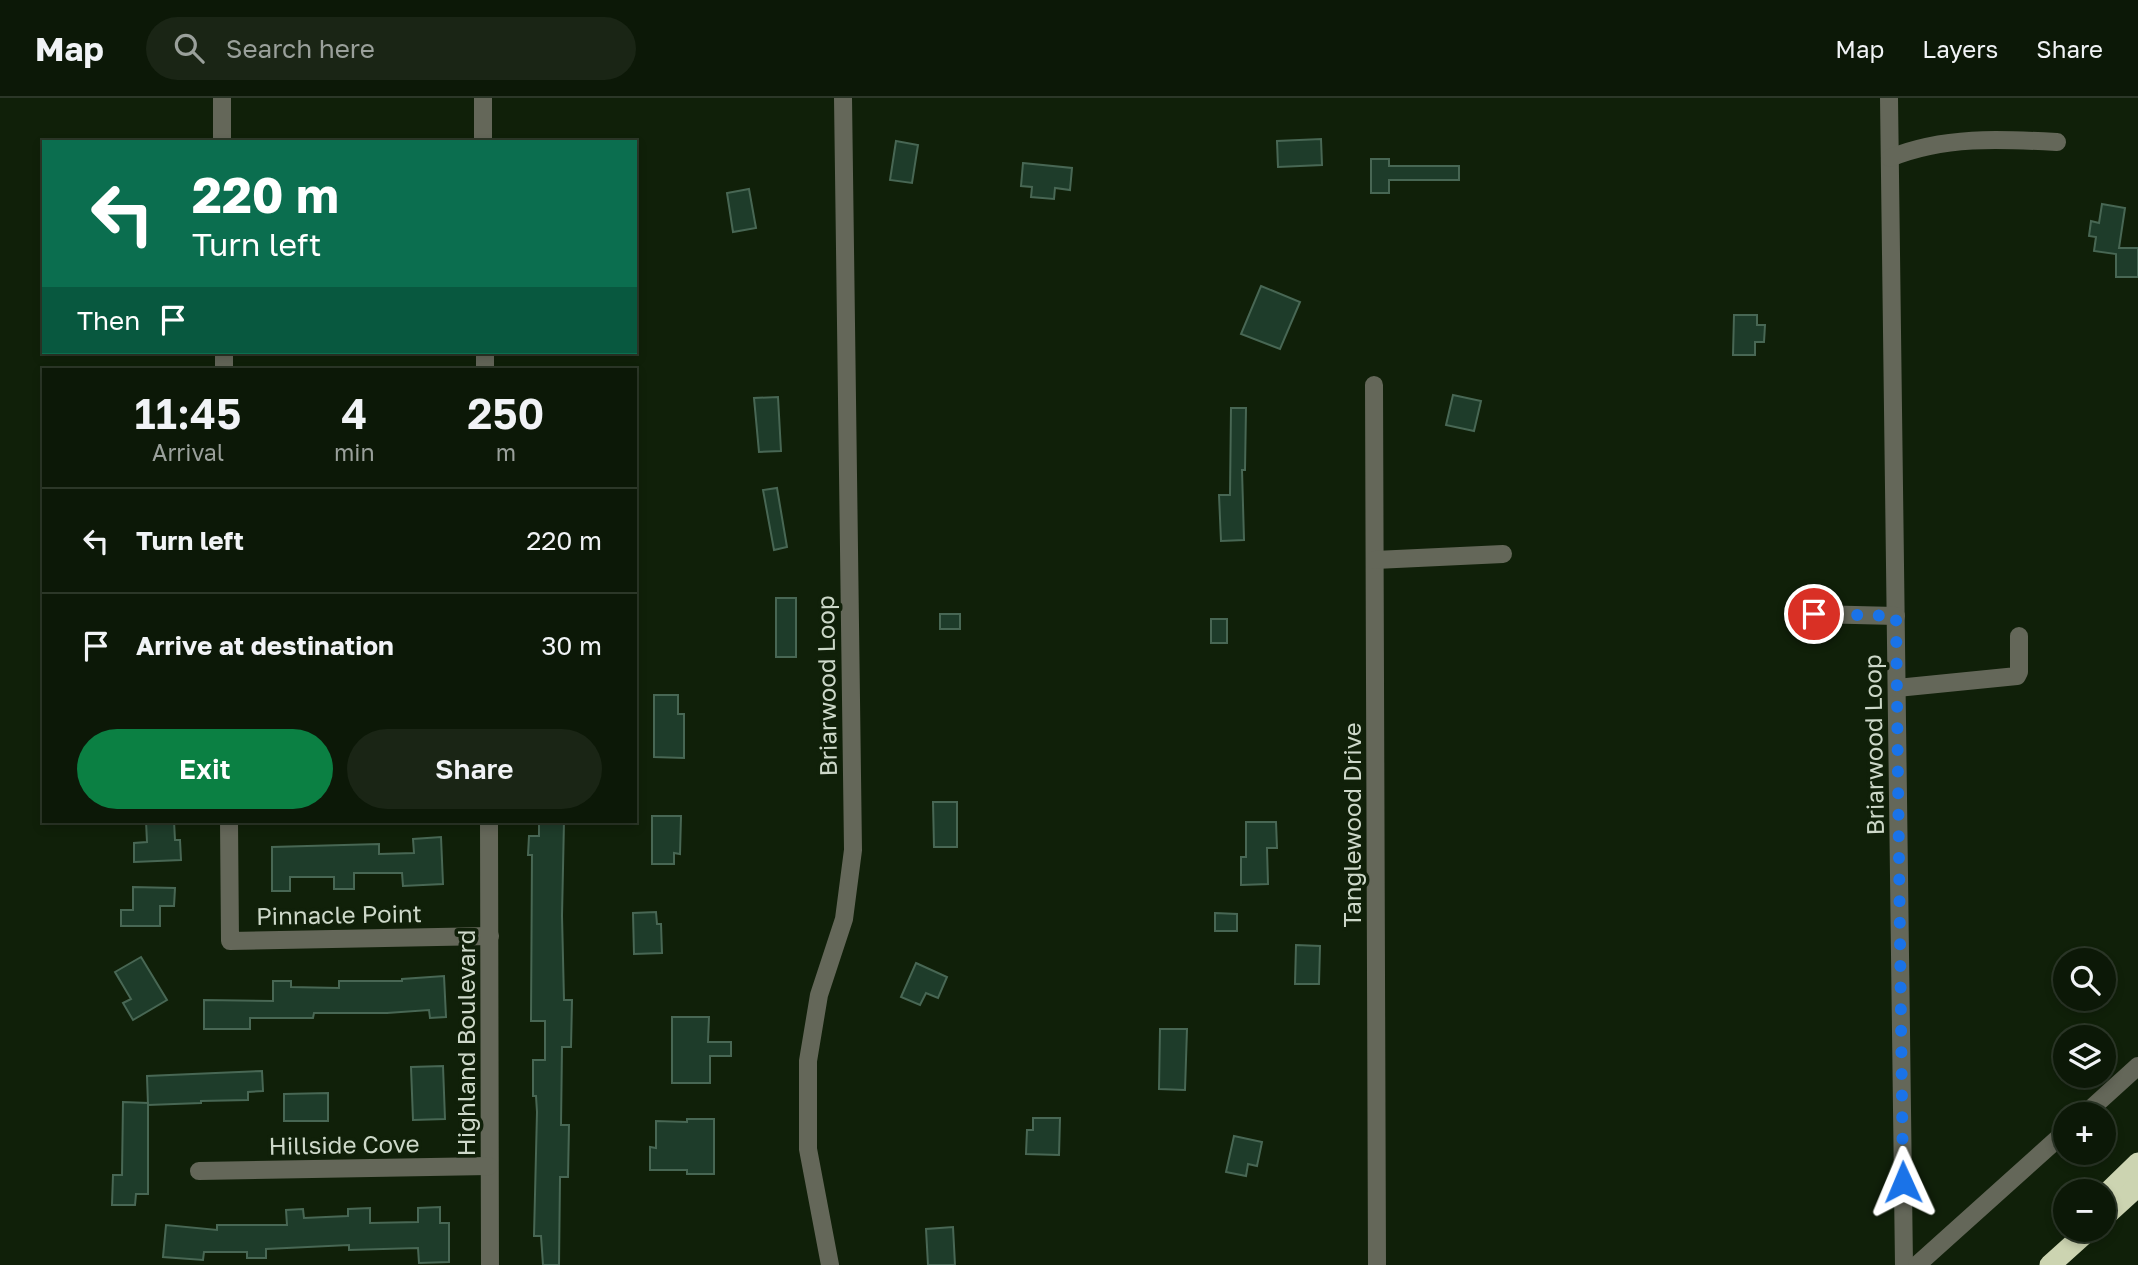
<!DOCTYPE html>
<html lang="en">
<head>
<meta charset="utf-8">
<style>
	body { margin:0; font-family:"Golos Text",sans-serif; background:#1a2515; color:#f1f3f6; height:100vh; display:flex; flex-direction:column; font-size:26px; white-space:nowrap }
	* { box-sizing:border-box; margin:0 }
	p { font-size:23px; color:#9aa09b }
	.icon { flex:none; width:38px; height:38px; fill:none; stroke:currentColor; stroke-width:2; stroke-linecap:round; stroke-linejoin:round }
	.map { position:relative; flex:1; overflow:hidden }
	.sheet { position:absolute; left:42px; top:270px; width:595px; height:455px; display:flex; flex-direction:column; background:#0c1807; border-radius:0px; box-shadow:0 4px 10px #0003,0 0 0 2px #2c3728 }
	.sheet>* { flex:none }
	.guide { position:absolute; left:42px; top:42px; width:595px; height:214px; border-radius:0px; box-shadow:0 4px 10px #0003,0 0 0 2px #2c3728; background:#0b6e4f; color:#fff; overflow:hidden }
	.fabs { position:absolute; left:2053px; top:850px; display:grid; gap:14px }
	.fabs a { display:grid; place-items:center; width:63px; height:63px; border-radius:50%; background:#0c1807; box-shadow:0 4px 10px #0003,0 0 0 2px #2c3728; font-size:35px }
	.pin { position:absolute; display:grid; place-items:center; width:60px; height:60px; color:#fff; margin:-30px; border:4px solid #fff; border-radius:50%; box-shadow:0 2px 7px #0007 }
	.me { position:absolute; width:77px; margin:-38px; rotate:359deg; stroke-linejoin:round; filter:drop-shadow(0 0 5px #0008) }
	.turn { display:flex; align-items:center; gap:24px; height:147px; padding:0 35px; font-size:32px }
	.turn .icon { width:91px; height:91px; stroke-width:2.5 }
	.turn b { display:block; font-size:49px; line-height:60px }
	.then { display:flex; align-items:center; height:66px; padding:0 35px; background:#0003; gap:14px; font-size:26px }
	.eta { display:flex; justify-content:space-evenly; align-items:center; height:119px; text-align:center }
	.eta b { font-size:42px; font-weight:600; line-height:49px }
	.action { display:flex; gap:14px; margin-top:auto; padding:14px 35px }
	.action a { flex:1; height:80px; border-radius:42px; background:#0b8043; color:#fff; font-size:28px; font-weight:600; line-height:80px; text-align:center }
	.action a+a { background:#1a2515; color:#f1f3f6 }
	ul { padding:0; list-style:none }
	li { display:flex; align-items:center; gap:21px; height:105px; padding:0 35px; border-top:2px solid #2c3728 }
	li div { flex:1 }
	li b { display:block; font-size:26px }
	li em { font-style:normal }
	header { display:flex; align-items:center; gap:42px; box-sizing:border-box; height:98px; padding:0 35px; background:#0c1807; border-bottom:2px solid #2c3728 }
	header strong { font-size:33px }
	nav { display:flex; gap:38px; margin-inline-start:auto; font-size:24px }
	.search { width:490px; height:63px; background:#1a2515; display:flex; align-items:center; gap:18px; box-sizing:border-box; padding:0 24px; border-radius:38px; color:#9aa09b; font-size:26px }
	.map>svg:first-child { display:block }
	.building { fill:#1e3c2a; stroke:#486754; stroke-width:2 }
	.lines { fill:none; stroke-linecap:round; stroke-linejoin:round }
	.minor { stroke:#646759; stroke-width:18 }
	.highway { stroke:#ccd4b1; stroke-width:21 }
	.route { stroke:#1a73e8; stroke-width:12; stroke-dasharray:0 21.6 }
	.labels { text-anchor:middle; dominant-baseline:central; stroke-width:7; stroke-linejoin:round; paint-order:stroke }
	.street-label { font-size:24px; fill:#cdd8c9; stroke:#102009 }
</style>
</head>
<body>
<header>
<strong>Map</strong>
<div class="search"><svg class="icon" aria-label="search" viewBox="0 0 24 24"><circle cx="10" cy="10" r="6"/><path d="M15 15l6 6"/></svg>Search here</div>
<nav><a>Map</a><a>Layers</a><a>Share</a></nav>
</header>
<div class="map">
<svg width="2138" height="1167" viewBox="0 0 2138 1167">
	<rect width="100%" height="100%" fill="#102009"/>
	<!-- building -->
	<g class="building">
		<path d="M1321 41 1322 67 1278 69 1277 43Z"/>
		<path d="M896 43 918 47 912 85 890 82Z"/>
		<path d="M1371 61H1389V68H1459V82H1389V95H1371Z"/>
		<path d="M1023 65 1072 70 1070 92 1055 90 1054 101 1031 99 1032 89 1021 88Z"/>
		<path d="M749 91 756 130 733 134 727 95Z"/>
		<path d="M2102 106 2125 110 2119 150H2138V179H2116V156L2094 153 2096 139 2089 138 2091 123 2099 125Z"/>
		<path d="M1261 188 1300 204 1280 251 1241 236Z"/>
		<path d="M1734 217H1757V227H1765L1764 244H1755V257H1733Z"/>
		<path d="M1453 297 1481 303 1474 333 1446 327Z"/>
		<path d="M778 299 781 353 759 354 754 300Z"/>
		<path d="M1231 310H1246L1245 372H1242L1244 442 1221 443 1219 397H1230Z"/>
		<path d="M777 390 787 449 774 452 763 392Z"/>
		<rect x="776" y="500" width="20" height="59"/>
		<rect x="940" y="516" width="20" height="15"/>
		<rect x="1211" y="521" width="16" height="24"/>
		<path d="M654 597H678V616H684V660L654 659Z"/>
		<path d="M933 704H957V749H934Z"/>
		<path d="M652 718H681L680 756 674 755V766H652Z"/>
		<path d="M146 723H174L175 742H180L181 762 134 764V745L147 744Z"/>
		<path d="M539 723H564L562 818 564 902H572L571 949H562L561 1027H569L568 1079H560L559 1167H543L541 1138H534L537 1014 536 998H533V962H545V923H531L532 757H528L529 738H539Z"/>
		<path d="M1246 724H1276L1277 750H1267L1268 786 1241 787V759H1246Z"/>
		<path d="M441 739 443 786 403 788 402 775H354V791H334V779H290V793H272V749L379 746V756L414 755 413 741Z"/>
		<path d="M133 789 175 790 174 808H160V828H121V812H133Z"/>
		<path d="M656 814 657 826H661L662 855 634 856 633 815Z"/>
		<path d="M1215 815 1237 816V833H1215Z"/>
		<path d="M1296 847 1320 848 1319 886H1295Z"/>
		<path d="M141 859 167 902 133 922 123 905 131 901 115 874Z"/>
		<path d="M916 865 947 879 938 900 926 895 920 907 901 899Z"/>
		<path d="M444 878 446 919 430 920 429 912 387 915H314L313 920H250V931H204V902L273 903V883H291V889L339 890V883H402V881Z"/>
		<path d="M672 919H709L708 944H731V958H710V985H672Z"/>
		<path d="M1160 931H1187L1185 992 1159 991Z"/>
		<path d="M443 968 445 1021 413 1022 411 969Z"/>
		<path d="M262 973 263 993 248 994V1002L201 1003V1005L148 1007 147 978Z"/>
		<path d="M328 995V1023H284V996Z"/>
		<path d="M123 1004 148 1005V1096H136L135 1107H112L113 1077H122Z"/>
		<path d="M1033 1020H1060L1059 1057 1026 1056 1027 1032H1033Z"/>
		<path d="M687 1021H714V1076H687V1072H650V1049L656 1050V1023L687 1024Z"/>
		<path d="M1234 1038 1262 1044 1257 1068 1248 1066 1246 1078 1226 1074Z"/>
		<path d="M440 1109V1125H449V1164L419 1165 418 1150 349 1152V1147L266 1151V1160H247V1154H204L203 1162 163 1159 166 1127 217 1132V1127H287L286 1112 303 1111 304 1120 348 1118V1111L370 1110V1125L418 1124V1110Z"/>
		<path d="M953 1129 955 1167H928L926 1131Z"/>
	</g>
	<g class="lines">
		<!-- minor -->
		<g class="minor">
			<path d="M222 0V44"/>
			<path d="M483 0V44"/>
			<path d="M1889 0 1904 1167"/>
			<path d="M1890 60C1944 38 2000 41 2057 44"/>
			<path d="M224 254V271"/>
			<path d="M485 254V271"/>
			<path d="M1374 287 1377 1167"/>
			<path d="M1375 462 1503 456"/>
			<path d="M1814 516 1896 518"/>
			<path d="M1897 590 2017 578 2019 574V538"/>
			<path d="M229 723 230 843 490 838"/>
			<path d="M489 723 490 1167"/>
			<path d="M2084 1017 2138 968"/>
			<path d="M199 1073 489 1068"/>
			<path d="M830 1167 808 1051V963L819 897 844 821 853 752 843 0"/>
			<path d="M1917 1167 2065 1034"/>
		</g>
		<!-- highway -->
		<g class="highway">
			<path d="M2104 1098 2138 1065"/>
			<path d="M2104 1119 2138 1088"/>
			<path d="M2050 1167 2089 1132"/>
		</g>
	</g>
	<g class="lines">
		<!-- route -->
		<path class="route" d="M1814 516 1896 518 1903 1084"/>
	</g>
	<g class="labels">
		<!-- street labels -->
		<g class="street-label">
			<text transform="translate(826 588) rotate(-91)">Briarwood Loop</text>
			<text transform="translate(1873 647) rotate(-91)">Briarwood Loop</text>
			<text transform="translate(1351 727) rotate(-90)">Tanglewood Drive</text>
			<text transform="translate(339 816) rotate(-1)">Pinnacle Point</text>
			<text transform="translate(465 945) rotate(-90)">Highland Boulevard</text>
			<text transform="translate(344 1046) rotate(-1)">Hillside Cove</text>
		</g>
	</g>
</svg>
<div class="fabs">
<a><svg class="icon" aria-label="search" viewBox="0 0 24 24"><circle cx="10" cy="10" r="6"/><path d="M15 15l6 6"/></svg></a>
<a><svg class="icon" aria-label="layers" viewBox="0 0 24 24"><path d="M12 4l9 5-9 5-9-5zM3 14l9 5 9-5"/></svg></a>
<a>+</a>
<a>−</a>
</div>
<div class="pin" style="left:1814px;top:516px;background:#d93025"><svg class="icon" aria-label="arrive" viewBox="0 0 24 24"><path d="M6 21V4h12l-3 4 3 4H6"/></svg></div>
<svg class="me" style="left:1903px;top:1084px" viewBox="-20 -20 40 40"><path d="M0-17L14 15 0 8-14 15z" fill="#1a73e8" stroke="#fff" stroke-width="4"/></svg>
<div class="guide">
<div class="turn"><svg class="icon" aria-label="left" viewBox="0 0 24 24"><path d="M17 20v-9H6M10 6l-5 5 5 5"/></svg><div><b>220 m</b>Turn left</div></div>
<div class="then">Then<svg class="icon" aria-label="arrive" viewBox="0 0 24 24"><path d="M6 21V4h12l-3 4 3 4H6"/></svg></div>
</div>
<section class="sheet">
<div class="eta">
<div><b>11:45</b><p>Arrival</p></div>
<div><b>4</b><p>min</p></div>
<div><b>250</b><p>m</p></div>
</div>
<ul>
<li><svg class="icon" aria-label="left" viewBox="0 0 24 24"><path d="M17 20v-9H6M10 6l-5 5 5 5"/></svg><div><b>Turn left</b></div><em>220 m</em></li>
<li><svg class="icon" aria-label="arrive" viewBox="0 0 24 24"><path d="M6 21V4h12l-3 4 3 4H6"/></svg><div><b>Arrive at destination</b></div><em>30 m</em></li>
</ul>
<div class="action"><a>Exit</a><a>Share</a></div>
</section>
</div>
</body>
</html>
